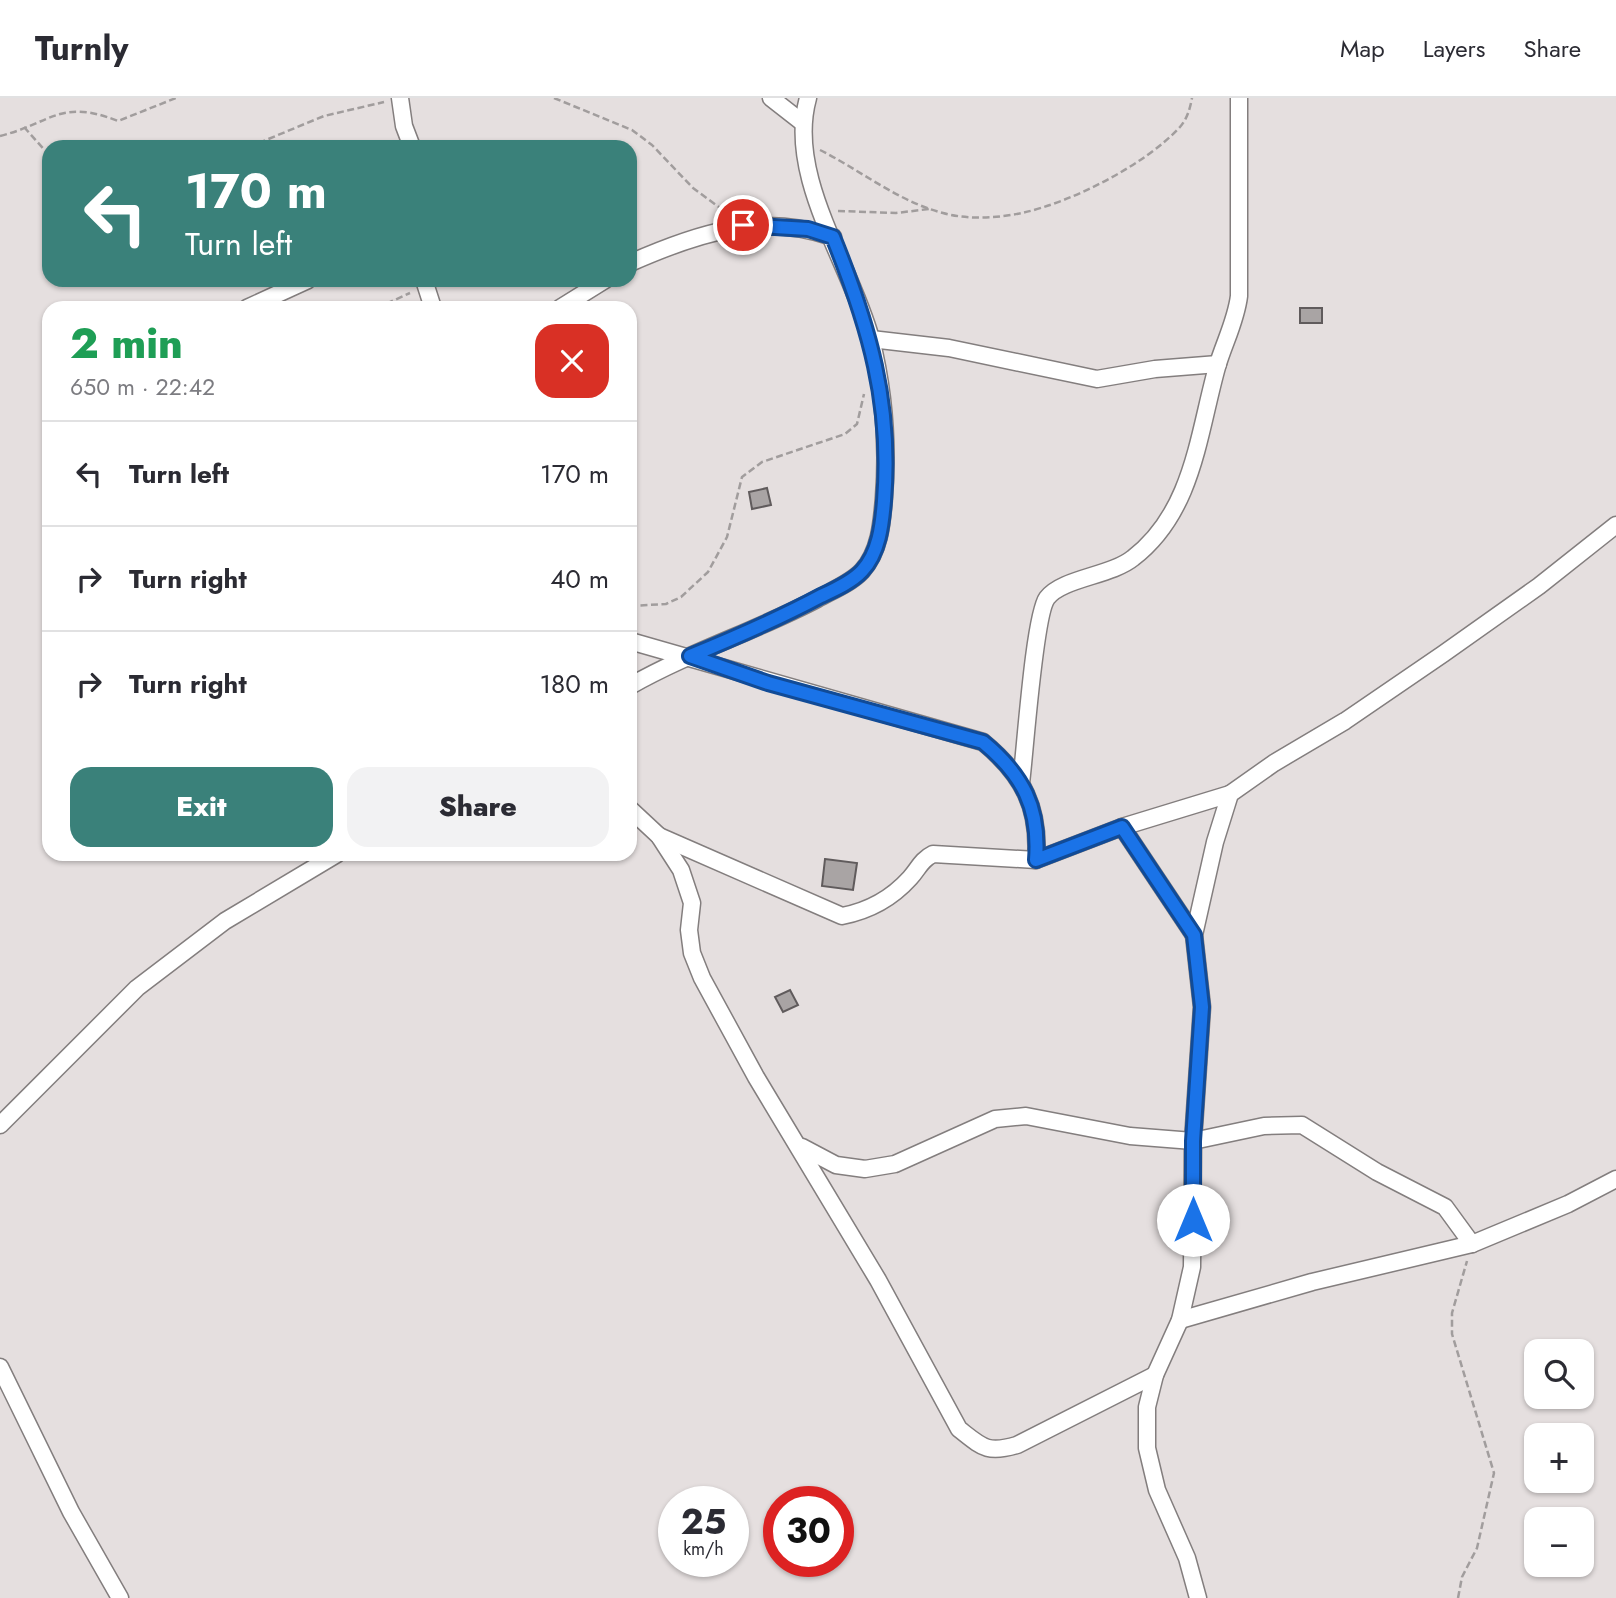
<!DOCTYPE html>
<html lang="en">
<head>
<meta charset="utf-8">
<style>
	body { margin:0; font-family:Jost,sans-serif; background:#f2f2f3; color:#2b2b33; height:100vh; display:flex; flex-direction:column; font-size:26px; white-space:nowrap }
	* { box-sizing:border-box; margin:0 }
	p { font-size:23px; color:#7c7c81 }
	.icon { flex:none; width:38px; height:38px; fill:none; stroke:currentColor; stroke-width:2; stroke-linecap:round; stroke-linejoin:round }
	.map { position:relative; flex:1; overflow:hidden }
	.panel { position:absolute; left:42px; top:203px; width:595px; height:560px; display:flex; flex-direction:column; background:#fff; border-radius:21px; box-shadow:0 2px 5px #0004 }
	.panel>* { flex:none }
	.hud { position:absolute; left:42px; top:42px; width:595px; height:147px; border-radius:21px; box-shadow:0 2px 5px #0004; background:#3a817a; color:#fff; overflow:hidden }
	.buttons { position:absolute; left:1524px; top:1241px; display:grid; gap:14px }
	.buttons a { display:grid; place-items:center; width:70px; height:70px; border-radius:14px; background:#fff; box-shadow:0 2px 5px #0004; font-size:35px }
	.speed { position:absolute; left:658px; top:1388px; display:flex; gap:14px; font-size:35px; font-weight:700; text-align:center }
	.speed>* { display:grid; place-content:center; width:91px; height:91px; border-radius:50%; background:#fff; box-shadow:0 2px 5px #0004; line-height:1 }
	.speed small { font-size:18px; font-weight:400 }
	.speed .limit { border:10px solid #d22; background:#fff; color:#111 }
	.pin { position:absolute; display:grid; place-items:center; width:60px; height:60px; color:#fff; margin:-30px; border:4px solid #fff; border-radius:50%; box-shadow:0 2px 7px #0007 }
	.me { position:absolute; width:77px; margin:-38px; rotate:0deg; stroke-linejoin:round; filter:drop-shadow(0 0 5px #0008) }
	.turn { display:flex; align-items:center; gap:24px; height:147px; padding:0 28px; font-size:32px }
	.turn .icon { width:91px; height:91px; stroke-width:2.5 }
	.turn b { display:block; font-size:49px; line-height:60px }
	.round { display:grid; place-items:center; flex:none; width:74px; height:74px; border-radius:21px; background:#f2f2f3 }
	.summary { display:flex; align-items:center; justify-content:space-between; height:119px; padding:0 28px }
	h1 { font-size:42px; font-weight:800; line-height:52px; color:#1e9e55 }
	.button { display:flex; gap:14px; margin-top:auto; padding:14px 28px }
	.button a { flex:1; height:80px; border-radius:21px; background:#3a817a; color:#fff; font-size:28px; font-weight:800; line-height:80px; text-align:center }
	.button a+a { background:#f2f2f3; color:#2b2b33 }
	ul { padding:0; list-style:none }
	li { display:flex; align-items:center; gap:21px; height:105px; padding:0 28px; border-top:2px solid #e1e1e2 }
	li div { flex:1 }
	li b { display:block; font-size:26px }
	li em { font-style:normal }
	header { display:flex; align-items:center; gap:42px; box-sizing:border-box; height:98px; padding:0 35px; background:#fff; border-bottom:2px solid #e1e1e2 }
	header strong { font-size:33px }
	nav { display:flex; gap:38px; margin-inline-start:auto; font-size:24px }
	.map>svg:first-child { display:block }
	.building { fill:#a9a4a4; stroke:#605b5c; stroke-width:2 }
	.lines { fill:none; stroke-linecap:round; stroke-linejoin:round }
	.street-casing { stroke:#837e7e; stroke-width:19 }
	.path { stroke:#a19d9d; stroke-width:2.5; stroke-dasharray:7 3.5; stroke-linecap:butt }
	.street { stroke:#fff; stroke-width:16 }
	.route-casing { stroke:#114b97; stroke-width:18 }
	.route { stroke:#1a73e8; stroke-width:12 }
</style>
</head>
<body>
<header>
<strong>Turnly</strong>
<nav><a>Map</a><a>Layers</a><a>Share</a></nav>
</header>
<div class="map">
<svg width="1616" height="1500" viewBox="0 0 1616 1500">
	<rect width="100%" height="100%" fill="#e5dfdf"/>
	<!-- building -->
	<g class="building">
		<rect x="1300" y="210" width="22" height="15"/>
		<path d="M767 390 771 407 752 411 749 394Z"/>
		<path d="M825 761 857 765 853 792 822 788Z"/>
		<path d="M790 892 798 907 783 914 775 899Z"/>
	</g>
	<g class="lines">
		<!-- street casing -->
		<g class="street-casing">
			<g id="street">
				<path d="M400 0 404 28 412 49"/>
				<path d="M771 0 803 25"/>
				<path d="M630 165C698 135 760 114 833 139"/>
				<path d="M424 182 433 210"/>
				<path d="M247 210 308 182"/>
				<path d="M560 210 605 182"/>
				<path d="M871 241 949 250 1097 281 1155 271 1218 266"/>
				<path d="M630 543 983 644C1023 677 1040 710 1036 762"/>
				<path d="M630 588C690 554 756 533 817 501 831 493 851 485 862 473 880 453 882 424 884 399 888 346 884 293 871 241 851 166 786 79 808 0"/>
				<path d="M1021 685C1025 655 1034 518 1047 500 1062 480 1111 478 1133 460 1193 414 1198 337 1217 269 1224 245 1236 223 1239 198V0"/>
				<path d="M630 711 659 738 681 772 692 805 689 832 692 855 702 880 756 979 878 1182 959 1331C982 1349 987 1356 1017 1347L1155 1277"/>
				<path d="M1122 729 1194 837"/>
				<path d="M659 738 842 818C868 813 892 800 910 780 919 770 921 762 933 756L1036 762 1122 729 1230 696"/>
				<path d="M0 1027 137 890 225 823 337 756"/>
				<path d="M802 1049 836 1067 865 1071 895 1066 995 1021 1026 1018 1130 1038 1193 1043 1264 1028 1302 1027 1377 1074 1445 1109 1472 1146"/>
				<path d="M1180 1222 1312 1184 1472 1146 1568 1106 1616 1081"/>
				<path d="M0 1269 71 1414 120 1500"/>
				<path d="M1198 1500 1187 1460 1157 1392 1147 1350V1309L1155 1277 1180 1222 1192 1169 1193 1043 1202 909 1194 837 1215 744 1230 696 1274 665 1345 623 1443 556 1539 488 1616 427"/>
			</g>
		</g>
		<!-- path -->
		<g class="path">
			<path d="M554 0 632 32 652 47 693 90 727 115"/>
			<path d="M24 29 49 57"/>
			<path d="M0 38C52 25 60 0 118 23L176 0"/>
			<path d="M249 49 324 18 384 4"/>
			<path d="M820 52C860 72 899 104 943 115 968 122 997 120 1022 115 1072 104 1145 67 1180 29 1187 21 1190 11 1192 0"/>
			<path d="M838 113 896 115 929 111"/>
			<path d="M377 210 410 195"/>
			<path d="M630 508 666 506 681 499 708 474 727 439 742 379 762 364 845 336 857 326 864 296"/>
			<path d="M1458 1500 1462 1479 1477 1450 1494 1375 1452 1236V1215L1467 1163"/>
		</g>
		<!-- street -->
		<use href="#street" class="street"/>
	</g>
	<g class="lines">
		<!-- route casing -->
		<g class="route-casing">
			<path id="route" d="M743 127 808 131 833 139C869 228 892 306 884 403 882 427 879 455 862 473 852 484 834 492 821 498 778 521 734 540 690 558L768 585 983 644C1023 677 1040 710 1036 762L1122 729 1194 837 1202 909 1193 1043V1122"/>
		</g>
		<!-- route -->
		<use href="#route" class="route"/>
	</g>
</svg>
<div class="buttons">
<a><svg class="icon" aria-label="search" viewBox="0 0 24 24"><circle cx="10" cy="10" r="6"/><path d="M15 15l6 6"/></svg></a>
<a>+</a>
<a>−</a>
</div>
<div class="speed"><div>25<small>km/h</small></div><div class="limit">30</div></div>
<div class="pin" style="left:743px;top:127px;background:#d93025"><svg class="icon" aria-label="arrive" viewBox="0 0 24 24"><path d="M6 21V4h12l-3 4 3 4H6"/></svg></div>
<svg class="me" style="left:1193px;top:1122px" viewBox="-20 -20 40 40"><circle r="19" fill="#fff"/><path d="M0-13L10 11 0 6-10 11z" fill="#1a73e8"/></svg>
<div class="hud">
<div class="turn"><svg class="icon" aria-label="left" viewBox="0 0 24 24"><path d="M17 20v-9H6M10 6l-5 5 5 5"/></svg><div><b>170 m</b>Turn left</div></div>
</div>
<section class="panel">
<div class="summary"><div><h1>2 min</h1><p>650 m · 22:42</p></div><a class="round" style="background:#d93025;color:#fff"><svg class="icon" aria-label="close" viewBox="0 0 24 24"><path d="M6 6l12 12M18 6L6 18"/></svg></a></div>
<ul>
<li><svg class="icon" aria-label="left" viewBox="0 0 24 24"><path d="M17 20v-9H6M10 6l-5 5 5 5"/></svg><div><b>Turn left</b></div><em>170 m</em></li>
<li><svg class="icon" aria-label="right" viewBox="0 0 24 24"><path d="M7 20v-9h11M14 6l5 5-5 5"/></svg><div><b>Turn right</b></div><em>40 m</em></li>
<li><svg class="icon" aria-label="right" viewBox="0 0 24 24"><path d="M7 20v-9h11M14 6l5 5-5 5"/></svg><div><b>Turn right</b></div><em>180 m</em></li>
</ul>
<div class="button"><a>Exit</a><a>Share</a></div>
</section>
</div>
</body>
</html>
